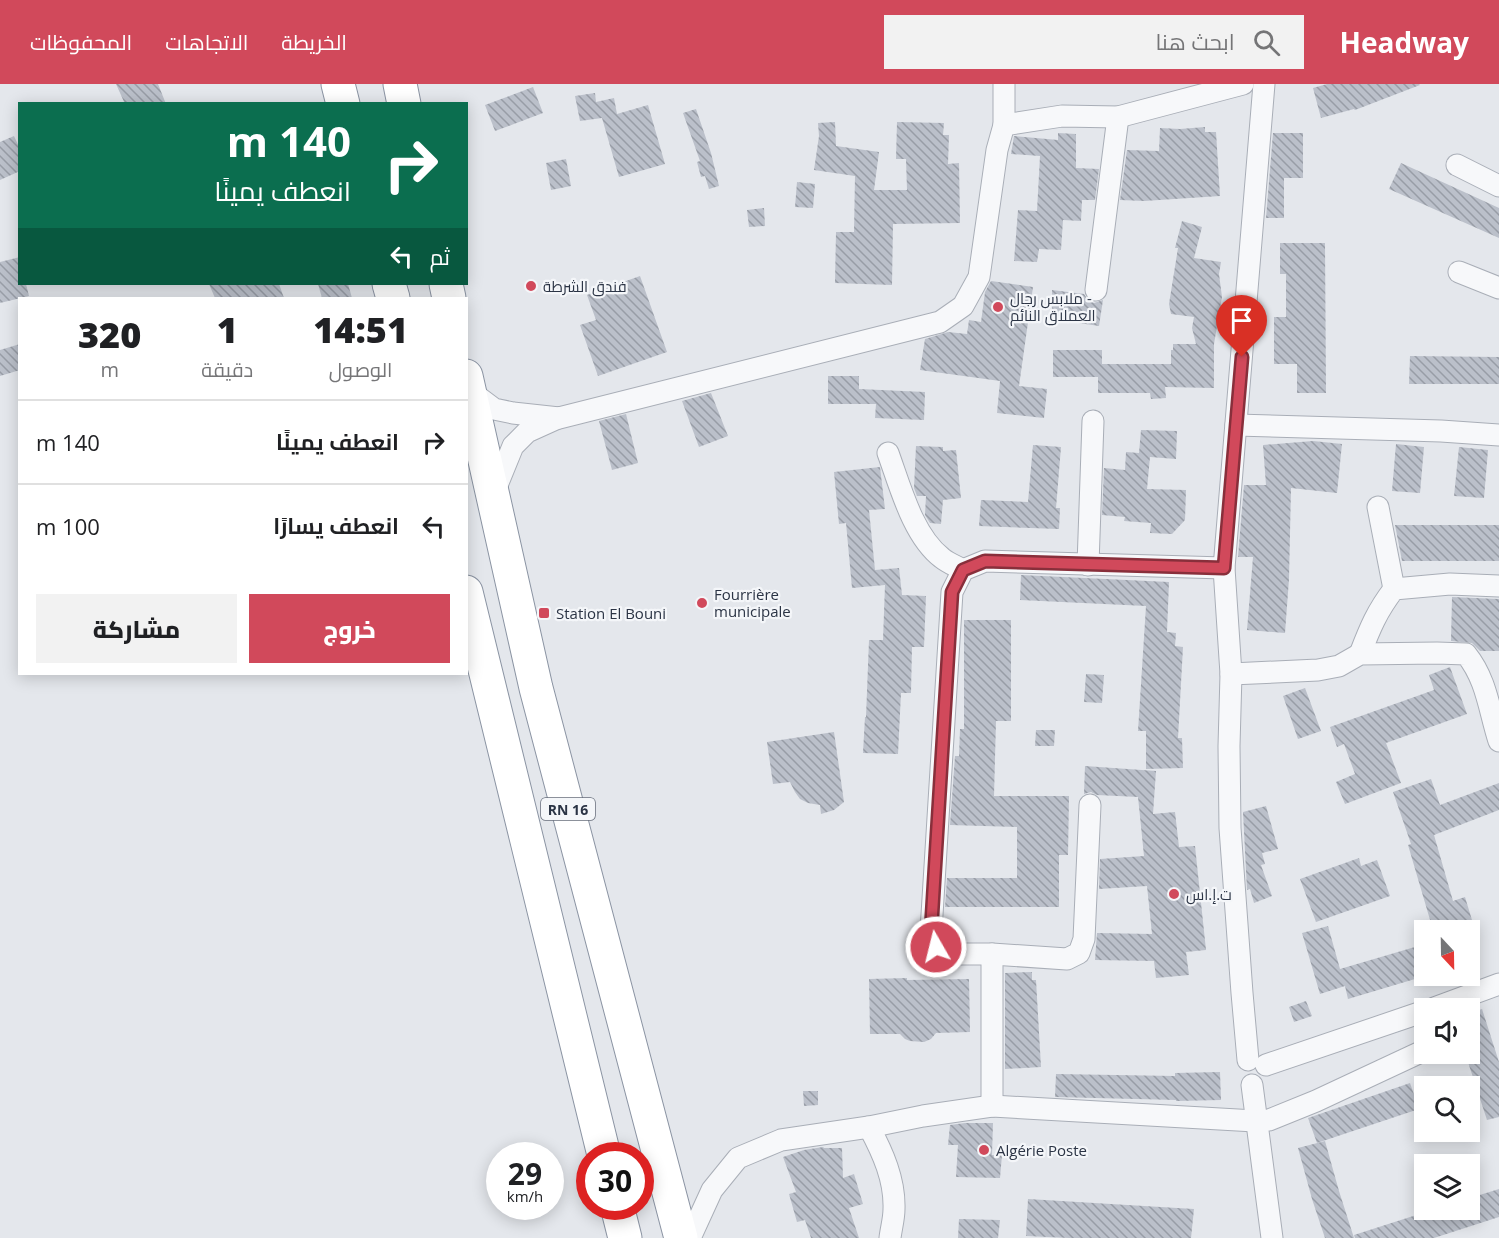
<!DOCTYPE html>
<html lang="ar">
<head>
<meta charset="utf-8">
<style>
	body { margin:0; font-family:"Open Sans",Cairo,sans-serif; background:#f2f2f2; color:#202124; direction:rtl; height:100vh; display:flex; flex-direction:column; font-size:22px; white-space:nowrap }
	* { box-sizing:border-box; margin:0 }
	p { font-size:20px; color:#757577 }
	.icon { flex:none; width:33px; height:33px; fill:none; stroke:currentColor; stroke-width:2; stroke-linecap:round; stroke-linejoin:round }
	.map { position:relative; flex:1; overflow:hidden; direction:ltr }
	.side { position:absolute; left:18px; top:213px; width:450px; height:378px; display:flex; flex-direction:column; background:#fff; border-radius:0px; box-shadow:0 3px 15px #0003; direction:rtl }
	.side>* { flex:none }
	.top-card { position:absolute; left:18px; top:18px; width:450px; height:183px; border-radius:0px; box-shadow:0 3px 15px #0003; direction:rtl; background:#0b6e4f; color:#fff; overflow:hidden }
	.needle { width:39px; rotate:158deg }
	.fabs { position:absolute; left:1414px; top:836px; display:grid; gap:12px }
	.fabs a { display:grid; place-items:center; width:66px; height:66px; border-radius:0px; background:#fff; box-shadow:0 3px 15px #0003; font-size:30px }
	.speed { position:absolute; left:486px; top:1058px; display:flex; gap:12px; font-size:30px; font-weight:700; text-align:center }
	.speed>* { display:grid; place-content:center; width:78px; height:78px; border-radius:50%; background:#fff; box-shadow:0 3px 15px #0003; line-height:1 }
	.speed small { font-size:15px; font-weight:400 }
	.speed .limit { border:9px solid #d22; background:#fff; color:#111 }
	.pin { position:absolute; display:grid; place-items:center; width:51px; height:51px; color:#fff; margin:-62px -26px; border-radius:50% 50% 50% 0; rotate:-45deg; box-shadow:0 0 6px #0007 }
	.pin .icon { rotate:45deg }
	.me { position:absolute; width:66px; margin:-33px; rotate:352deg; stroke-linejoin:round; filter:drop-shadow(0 0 4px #0008) }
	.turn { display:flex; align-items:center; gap:21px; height:126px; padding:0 18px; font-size:27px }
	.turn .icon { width:78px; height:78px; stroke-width:2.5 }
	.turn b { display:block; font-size:42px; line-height:51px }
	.then { display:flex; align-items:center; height:57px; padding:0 18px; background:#0003; gap:12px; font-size:22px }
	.eta { display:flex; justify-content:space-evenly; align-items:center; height:102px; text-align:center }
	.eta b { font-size:36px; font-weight:800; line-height:42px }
	.action { display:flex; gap:12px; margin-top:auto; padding:12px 18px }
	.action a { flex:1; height:69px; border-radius:0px; background:#d1495b; color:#fff; font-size:24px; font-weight:800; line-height:69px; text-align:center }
	.action a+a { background:#f2f2f2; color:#202124 }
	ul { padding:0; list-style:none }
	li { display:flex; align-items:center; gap:18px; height:84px; padding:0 18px; border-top:2px solid #e0e0e0 }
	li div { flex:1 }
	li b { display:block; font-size:22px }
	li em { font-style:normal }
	header { display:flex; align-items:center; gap:36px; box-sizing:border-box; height:84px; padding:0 30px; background:#d1495b; color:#fff }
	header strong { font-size:28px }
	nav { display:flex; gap:33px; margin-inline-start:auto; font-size:21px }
	.search { width:420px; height:54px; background:#f2f2f2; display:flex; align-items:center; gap:15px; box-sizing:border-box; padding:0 21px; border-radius:0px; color:#757577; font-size:22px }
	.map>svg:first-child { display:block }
	.building { fill:url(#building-back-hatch) }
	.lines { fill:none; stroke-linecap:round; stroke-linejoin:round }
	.street-casing { stroke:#a9aeb7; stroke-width:23 }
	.highway-casing { stroke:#8b94a3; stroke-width:35 }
	.street { stroke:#f7f8fa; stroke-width:21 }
	.highway { stroke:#fff; stroke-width:33 }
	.route-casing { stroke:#882f3b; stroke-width:15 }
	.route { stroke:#d1495b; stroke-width:10 }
	.poi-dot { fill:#d1495b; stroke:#f4f6f9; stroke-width:2 }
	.labels { text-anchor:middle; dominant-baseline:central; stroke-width:4.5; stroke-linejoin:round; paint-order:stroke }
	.shield { fill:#f4f6f9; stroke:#676e7b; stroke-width:1.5 }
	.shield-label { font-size:14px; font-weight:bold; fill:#2b3445 }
	.poi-label { font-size:15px; fill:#2b3445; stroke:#f4f6f9; text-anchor:start }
</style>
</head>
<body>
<header>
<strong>Headway</strong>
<div class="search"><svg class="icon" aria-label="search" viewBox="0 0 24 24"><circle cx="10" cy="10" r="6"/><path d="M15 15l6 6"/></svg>ابحث هنا</div>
<nav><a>الخريطة</a><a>الاتجاهات</a><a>المحفوظات</a></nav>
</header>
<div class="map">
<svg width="1499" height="1154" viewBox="0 0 1499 1154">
	<defs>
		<pattern id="building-back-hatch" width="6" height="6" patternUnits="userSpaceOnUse" patternTransform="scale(1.5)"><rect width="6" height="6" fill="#bbc0ca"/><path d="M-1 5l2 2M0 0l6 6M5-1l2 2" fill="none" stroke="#989da6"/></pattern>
	</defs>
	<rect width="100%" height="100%" fill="#e4e7ec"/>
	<!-- building -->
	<g class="building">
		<path d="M116 0H158L166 20H125Z"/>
		<path d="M1327 0H1419L1420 1 1355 26 1354 25 1321 34 1313 4Z"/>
		<path d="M533 3 543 29 495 47 485 21Z"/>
		<path d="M595 9 596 18 614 14 617 30 648 21 665 80 619 93 602 34 580 37 575 12Z"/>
		<path d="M696 25 711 69 719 102 709 105 705 92 701 93 697 78 700 77 683 29Z"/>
		<path d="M835 38 836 62 879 68 874 106H907L906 75H896L897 38 944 39 943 51H949L948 80 959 79 960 139 893 140 892 201 835 199 836 148H854L855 92 814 86 819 52 818 39Z"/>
		<path d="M1205 43V48H1216L1220 112 1144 117 1120 116 1127 66 1159 67 1160 44 1180 45Z"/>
		<path d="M1058 49 1076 50V84L1099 85 1095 116H1082L1081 137 1063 136 1061 166 1039 165 1037 178 1014 177 1018 126 1037 127 1040 72 1011 70 1014 52 1058 56Z"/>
		<path d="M1273 49H1303V94H1284V134H1266Z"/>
		<path d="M14 52 20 65V87L0 96V58Z"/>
		<path d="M566 75 571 102 551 106 546 79Z"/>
		<path d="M1401 79 1499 124V154L1389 105Z"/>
		<path d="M797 98 815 100 813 124 795 123Z"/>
		<path d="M764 124 765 142 749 143 747 126Z"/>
		<path d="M1182 137 1202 143 1194 174 1221 178 1219 190 1222 213 1214 260V304L1165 303 1166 314 1151 315 1150 309H1098V293H1053V266H1102V280H1171V266H1173V260H1196L1192 244 1194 233 1171 230 1169 220 1178 164H1175Z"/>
		<path d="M1280 159H1325L1326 309H1297V280H1274V233H1286V190H1280Z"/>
		<path d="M20 173V200H26L29 212 0 219V178Z"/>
		<path d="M640 192 667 268 598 292 580 241 596 236 587 211Z"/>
		<path d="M991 197 1033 203 1019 302 1047 305 1044 334 997 329 1000 297 920 286 925 255 948 248 967 250 969 236 981 238 985 208Z"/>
		<path d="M209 200H279L284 214H215Z"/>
		<path d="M318 200H348L352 214H322Z"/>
		<path d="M1052 206 1084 210 1088 216 1094 219 1103 216 1099 242 1052 235Z"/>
		<path d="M20 260V286L0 292V266Z"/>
		<path d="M1410 272 1499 273V300H1409Z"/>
		<path d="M828 292H859V305L925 308 924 336 875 334 876 320H828Z"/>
		<path d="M711 309 728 352 699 363 682 317Z"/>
		<path d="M626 330 638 379 612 386 599 337Z"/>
		<path d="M1141 346 1177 347 1176 375 1150 373 1147 405 1186 406 1185 436 1172 450 1150 449 1151 439 1124 437 1125 433 1102 431 1104 384 1125 386 1126 368 1139 369Z"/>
		<path d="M1313 357 1342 360 1337 409 1291 404 1289 495 1285 549 1247 546 1253 473H1238L1244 401H1266L1263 361Z"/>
		<path d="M1396 360 1424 363 1420 409 1392 407Z"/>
		<path d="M1033 361 1061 363 1056 424H1060L1059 445 979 442 981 416 1028 418Z"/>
		<path d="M916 362 943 363V367L956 366 961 414 943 416 941 440 930 439 925 431 926 412H917L914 404Z"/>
		<path d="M1459 363 1488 366 1484 414 1454 412Z"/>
		<path d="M880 383 885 425 869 426 875 486 899 484 902 511 926 512 924 563H912L911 609H901L898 670 863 669 865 633H866L869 556H883L885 501 852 504 846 439 839 440 834 388Z"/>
		<path d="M1395 441H1499V477H1402Z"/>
		<path d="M1021 491 1169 498 1167 548 1176 549 1175 562 1183 563 1178 654H1182L1183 684 1146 685V647H1138L1146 522 1020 516Z"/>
		<path d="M1452 513 1499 515V567H1480L1472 559 1451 557Z"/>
		<path d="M964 536H1011V637H996L994 712H1069L1068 771H1059V823H945L947 794H1017V743L950 741 955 672H959L960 645H964Z"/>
		<path d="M1450 583 1467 630 1386 659 1401 699 1345 720 1336 698 1355 690 1344 660 1337 663 1330 643 1434 606 1429 591Z"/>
		<path d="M1086 590 1104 591 1102 619 1084 618Z"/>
		<path d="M1305 604 1321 647 1298 655 1283 612Z"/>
		<path d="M1036 646H1055L1054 662H1035Z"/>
		<path d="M834 648 844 718 834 726 821 730 820 721 808 719 800 715 795 708 790 698 773 700 767 658Z"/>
		<path d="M1085 682 1156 687 1153 730 1175 728 1179 763 1195 762 1206 866 1186 868 1189 891 1156 894 1154 877 1095 876 1097 849 1152 850 1147 802 1099 805 1100 775 1144 772 1138 713 1097 711 1091 708 1084 710Z"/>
		<path d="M1431 695 1440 721 1499 699V726L1434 751 1453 817 1465 813 1475 846H1433L1408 761 1411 760 1393 708Z"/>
		<path d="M1266 722 1278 765 1262 769 1265 780 1261 781 1272 812 1254 819 1250 805 1247 806 1243 728Z"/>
		<path d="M1359 774 1361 782 1377 776 1390 812 1316 838 1300 795Z"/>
		<path d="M1328 842 1340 885 1425 860V892L1348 915 1345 902 1320 910 1302 849Z"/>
		<path d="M1032 888V896H1036L1041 983 1005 985V889Z"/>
		<path d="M907 894V896L969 895 970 948 936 949 931 955 924 958 910 957 905 955 900 950H870L869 895Z"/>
		<path d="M1306 917 1312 932 1294 938 1289 923Z"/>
		<path d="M1482 925 1499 978V1033L1487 1036 1465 969H1470V929Z"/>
		<path d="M1220 988 1221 1016 1176 1017V1016L1055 1013 1056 990 1175 992V989Z"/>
		<path d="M1410 999 1419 1025 1317 1059 1308 1034Z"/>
		<path d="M803 1007H818V1021L804 1022Z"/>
		<path d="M965 1039H993L992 1071H1002L1000 1094 956 1093 958 1061H948L950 1041Z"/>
		<path d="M1325 1057 1339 1107 1354 1154H1325L1312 1115 1298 1064Z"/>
		<path d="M823 1063 824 1064H842L843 1094 854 1090 863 1120 849 1124 859 1154H811L805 1136 797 1138 789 1110 796 1108 783 1073 804 1066Z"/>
		<path d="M1499 1105V1133L1434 1154H1355L1354 1151 1435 1125H1470V1114Z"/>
		<path d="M1028 1115 1194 1125 1191 1154H1069L1026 1152Z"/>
		<path d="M959 1135 1000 1136 998 1154H958Z"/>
	</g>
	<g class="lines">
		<!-- street casing -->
		<g class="street-casing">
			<g id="street">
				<path d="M1004 41V0"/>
				<path d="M1457 81 1499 102"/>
				<path d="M1459 188 1499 204"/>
				<path d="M1096 206 1118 33"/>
				<path d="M470 307 494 325 513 329 559 334 940 238 963 222 979 193 997 66 1004 41 1062 32 1118 33 1243 0"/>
				<path d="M1236 341 1441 347 1499 351"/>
				<path d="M888 369C900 402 913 452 942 474 948 479 956 482 963 486"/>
				<path d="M493 411 513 362 527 348 558 334"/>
				<path d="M1378 423 1394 505"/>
				<path d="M1088 481 1093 337"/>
				<path d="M1360 570C1370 544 1377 527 1394 505L1450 500 1499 502"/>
				<path d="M1231 590 1318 586 1339 582 1360 570 1437 569 1466 570C1487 596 1489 626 1499 657"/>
				<path d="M1090 721 1084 855 1079 869 1067 875 992 870H945L936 863 931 847 952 508 963 486 985 477 1224 484"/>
				<path d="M1434 924 1499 900"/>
				<path d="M1248 976 1242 909 1230 744 1229 662 1231 590 1224 484 1264 0"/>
				<path d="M1266 981 1425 927"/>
				<path d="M1252 1001 1272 1154"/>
				<path d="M992 1022V870"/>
				<path d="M869 1043C883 1069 895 1096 894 1125 894 1135 891 1145 890 1154"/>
				<path d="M690 1154 712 1106 738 1074 781 1056 869 1043 923 1032 992 1022 1255 1037 1269 1036 1316 1017 1423 967"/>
			</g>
		</g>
		<!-- highway casing -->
		<g class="highway-casing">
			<g id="highway">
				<path d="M338 0 343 20"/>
				<path d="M400 0 404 20"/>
				<path d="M389 200 393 214"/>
				<path d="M446 200 449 214"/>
				<path d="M466 292 536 604 681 1154"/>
				<path d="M466 508 604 1071"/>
				<path d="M617 1122 625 1154"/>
			</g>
		</g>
		<!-- street -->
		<use href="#street" class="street"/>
		<!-- highway -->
		<use href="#highway" class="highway"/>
	</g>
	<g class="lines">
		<!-- route casing -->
		<g class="route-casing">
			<path id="route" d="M936 863 931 847 952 508 963 486 985 477 1224 484 1242 273"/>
		</g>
		<!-- route -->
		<use href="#route" class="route"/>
	</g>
	<!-- markers -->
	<g class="poi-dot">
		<circle cx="531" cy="202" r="6"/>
		<circle cx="998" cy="223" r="6"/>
		<circle cx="702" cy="519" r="6"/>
		<rect x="538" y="523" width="12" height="12" rx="3"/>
		<circle cx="1174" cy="810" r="6"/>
		<circle cx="984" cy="1066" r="6"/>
	</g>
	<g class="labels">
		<!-- shield labels -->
		<rect class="shield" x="541" y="714" width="54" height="22" rx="4.5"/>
		<g class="shield-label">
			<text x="568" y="725">RN 16</text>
		</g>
		<!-- poi labels -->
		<g class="poi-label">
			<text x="543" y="202">فندق الشرطة</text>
			<text x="1010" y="214">ملابس رجال -<tspan x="1010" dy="17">العملاق النائم</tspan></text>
			<text x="714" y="510">Fourrière<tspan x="714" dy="17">municipale</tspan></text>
			<text x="556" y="529">Station El Bouni</text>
			<text x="1186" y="810">ت.إ.اس</text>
			<text x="996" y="1066">Algérie Poste</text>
		</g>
	</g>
</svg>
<div class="fabs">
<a><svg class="needle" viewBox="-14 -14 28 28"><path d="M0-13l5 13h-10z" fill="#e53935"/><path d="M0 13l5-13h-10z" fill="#757577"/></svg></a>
<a><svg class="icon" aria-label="sound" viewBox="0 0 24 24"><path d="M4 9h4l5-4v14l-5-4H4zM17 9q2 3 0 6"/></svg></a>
<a><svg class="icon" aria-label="search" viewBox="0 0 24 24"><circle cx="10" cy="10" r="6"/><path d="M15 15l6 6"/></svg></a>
<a><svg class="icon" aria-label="layers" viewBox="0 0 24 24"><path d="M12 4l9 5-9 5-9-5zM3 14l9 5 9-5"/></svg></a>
</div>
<div class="speed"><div>29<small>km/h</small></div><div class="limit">30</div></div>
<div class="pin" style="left:1242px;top:273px;background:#d93025"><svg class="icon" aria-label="arrive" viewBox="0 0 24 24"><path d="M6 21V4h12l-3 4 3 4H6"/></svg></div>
<svg class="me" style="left:936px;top:863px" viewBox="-20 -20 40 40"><circle r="17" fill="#d1495b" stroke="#fff" stroke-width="3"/><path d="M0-11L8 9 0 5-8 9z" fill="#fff"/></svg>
<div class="top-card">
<div class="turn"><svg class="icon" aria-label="right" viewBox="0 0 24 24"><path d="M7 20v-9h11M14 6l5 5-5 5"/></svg><div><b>140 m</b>انعطف يمينًا</div></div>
<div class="then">ثم<svg class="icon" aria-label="left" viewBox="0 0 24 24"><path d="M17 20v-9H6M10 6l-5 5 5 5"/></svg></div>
</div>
<section class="side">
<div class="eta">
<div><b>14:51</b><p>الوصول</p></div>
<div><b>1</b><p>دقيقة</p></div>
<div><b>320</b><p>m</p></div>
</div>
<ul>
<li><svg class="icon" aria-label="right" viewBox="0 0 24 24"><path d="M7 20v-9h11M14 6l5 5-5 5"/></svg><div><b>انعطف يمينًا</b></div><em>140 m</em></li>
<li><svg class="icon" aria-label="left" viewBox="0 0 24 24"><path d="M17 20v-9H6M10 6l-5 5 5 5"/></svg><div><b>انعطف يسارًا</b></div><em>100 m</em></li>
</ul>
<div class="action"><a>خروج</a><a>مشاركة</a></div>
</section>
</div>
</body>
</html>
